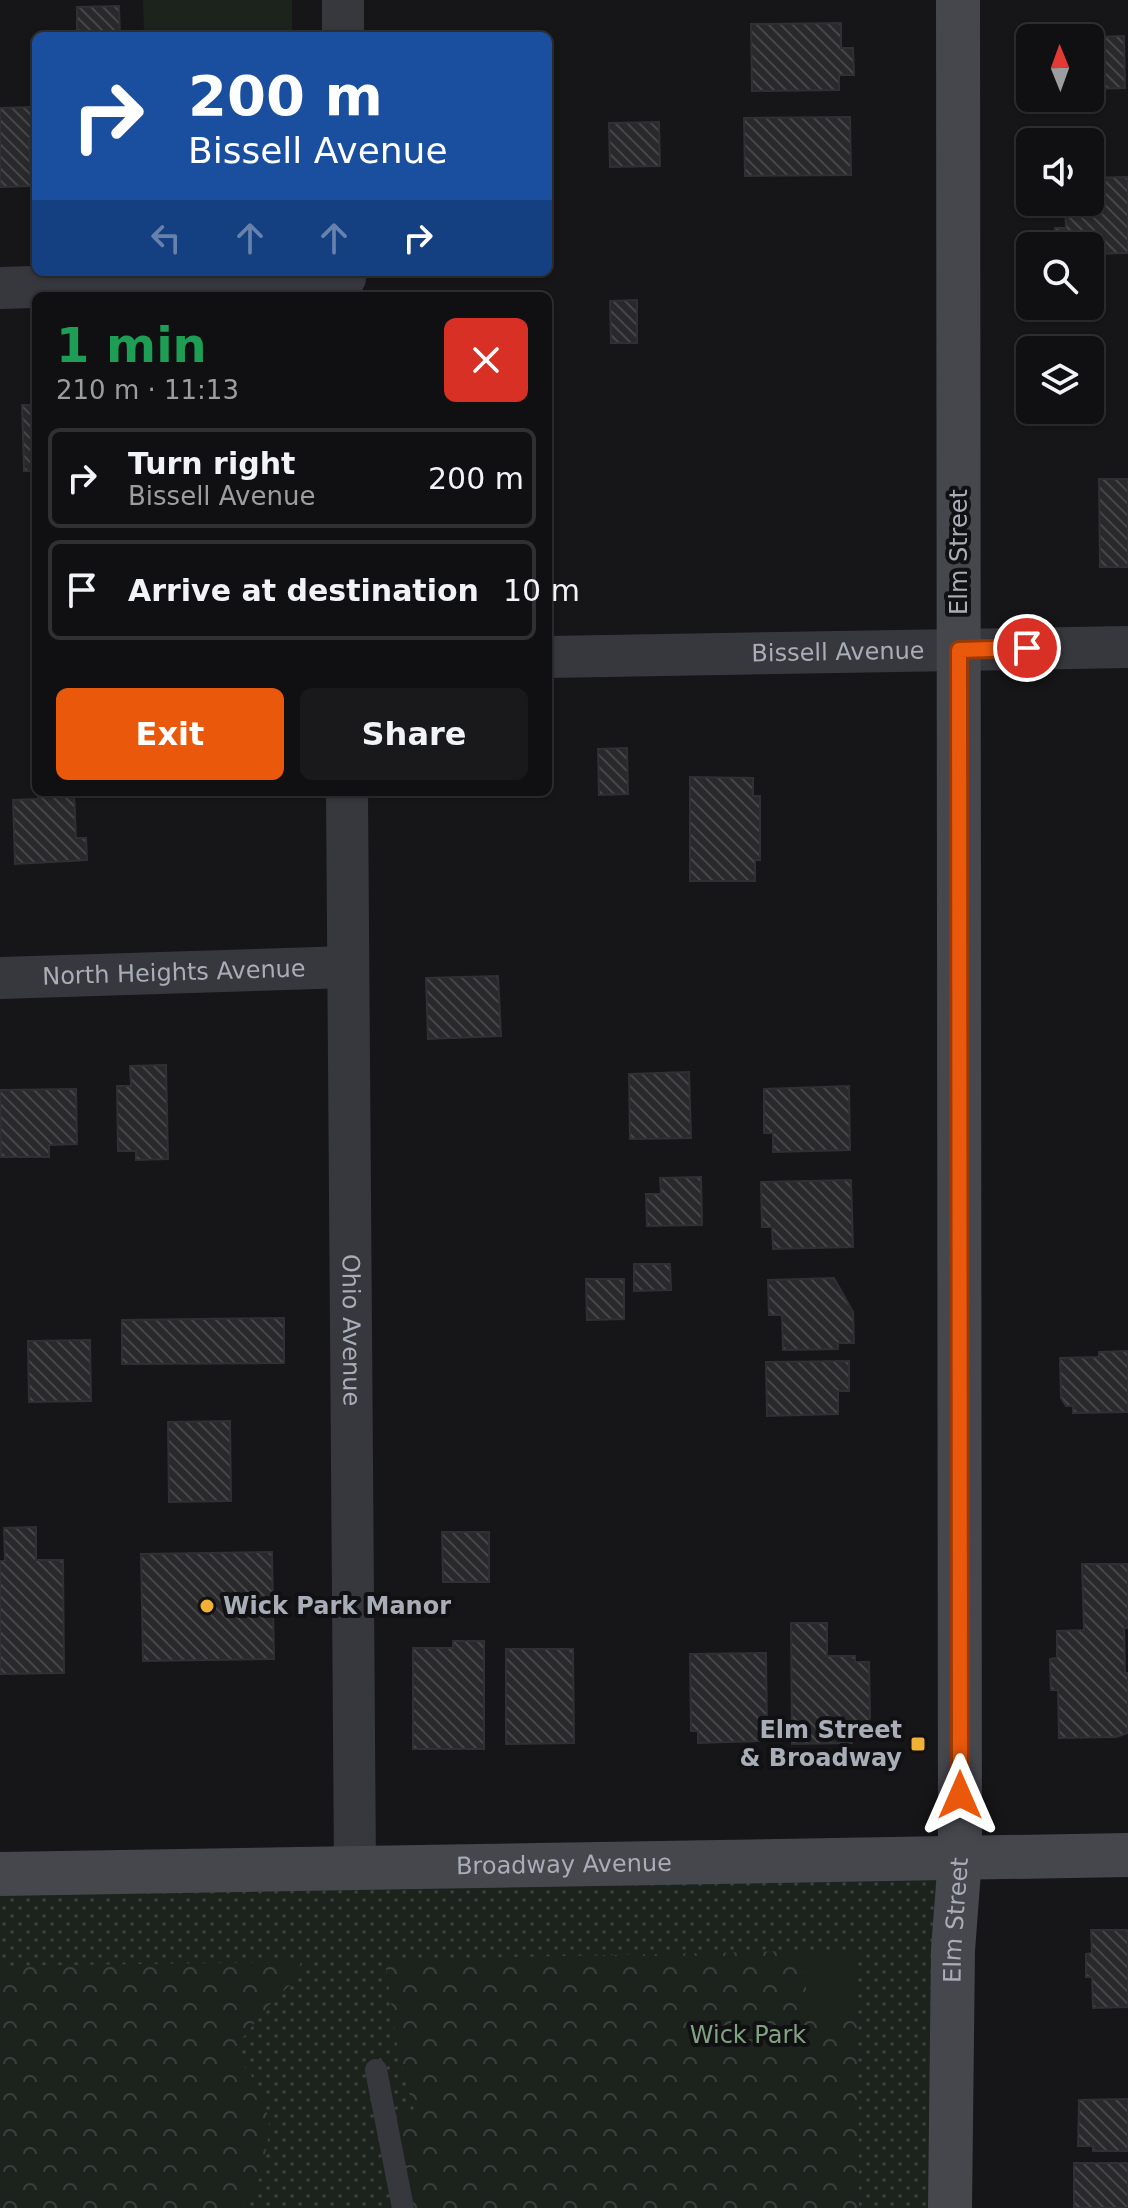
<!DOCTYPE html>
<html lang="en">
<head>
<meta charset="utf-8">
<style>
	body { margin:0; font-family:"DejaVu Sans",sans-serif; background:#19191b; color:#f1f3f6; height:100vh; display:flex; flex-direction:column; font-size:30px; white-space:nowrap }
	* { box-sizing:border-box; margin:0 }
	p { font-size:26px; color:#9c9d9f }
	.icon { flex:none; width:44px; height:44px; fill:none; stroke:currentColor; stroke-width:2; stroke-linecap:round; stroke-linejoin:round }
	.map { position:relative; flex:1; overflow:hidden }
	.side { position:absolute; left:32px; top:292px; width:520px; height:504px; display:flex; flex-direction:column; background:#101012; border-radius:12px; box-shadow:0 2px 6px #0004,0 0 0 2px #303032 }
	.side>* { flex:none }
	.top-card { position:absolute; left:32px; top:32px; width:520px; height:244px; border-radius:12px; box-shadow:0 2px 6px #0004,0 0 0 2px #303032; background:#1a4fa0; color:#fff; overflow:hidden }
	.needle { width:52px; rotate:359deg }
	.buttons { position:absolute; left:1016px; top:24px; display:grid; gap:16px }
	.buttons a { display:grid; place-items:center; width:88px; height:88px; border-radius:12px; background:#101012; box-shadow:0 2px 6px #0004,0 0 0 2px #303032; font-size:40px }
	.pin { position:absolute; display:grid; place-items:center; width:68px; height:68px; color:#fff; margin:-34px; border:4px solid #fff; border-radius:50%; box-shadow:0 2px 8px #0007 }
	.me { position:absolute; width:88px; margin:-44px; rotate:0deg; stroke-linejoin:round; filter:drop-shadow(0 0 6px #0008) }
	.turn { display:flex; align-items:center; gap:28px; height:168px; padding:0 24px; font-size:36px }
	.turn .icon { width:104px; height:104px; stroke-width:2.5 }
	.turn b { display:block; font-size:56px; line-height:68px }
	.lanes { display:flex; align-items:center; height:76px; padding:0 24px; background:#0003; justify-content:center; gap:40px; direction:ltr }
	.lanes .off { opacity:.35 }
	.round { display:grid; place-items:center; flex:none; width:84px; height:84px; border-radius:12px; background:#19191b }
	.overview { display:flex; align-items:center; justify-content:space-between; height:136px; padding:0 24px }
	h1 { font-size:48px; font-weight:800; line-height:60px; color:#1e9e55 }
	.action { display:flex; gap:16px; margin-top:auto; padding:16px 24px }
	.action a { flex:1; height:92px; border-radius:12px; background:#ea580c; color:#fff; font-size:32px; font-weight:800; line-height:92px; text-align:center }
	.action a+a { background:#19191b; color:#f1f3f6 }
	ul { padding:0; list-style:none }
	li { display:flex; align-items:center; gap:24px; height:100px; margin:0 16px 12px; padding:0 8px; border:4px solid #303032; border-radius:12px }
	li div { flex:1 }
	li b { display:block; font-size:30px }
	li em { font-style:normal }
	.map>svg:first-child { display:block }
	.grass { fill:url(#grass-dots) }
	.forest { fill:url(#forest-crowns) }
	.garden { fill:#1c231d }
	.building { fill:url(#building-back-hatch); stroke:#303034; stroke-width:2 }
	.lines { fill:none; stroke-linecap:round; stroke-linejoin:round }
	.lane { stroke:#37383d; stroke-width:22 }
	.street { stroke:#37383d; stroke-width:42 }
	.secondary { stroke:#45474d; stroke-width:44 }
	.route-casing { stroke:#983908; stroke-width:20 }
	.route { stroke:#ea580c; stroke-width:14 }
	.poi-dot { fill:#f2b134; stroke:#111113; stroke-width:3 }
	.labels { text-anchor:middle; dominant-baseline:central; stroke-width:8; stroke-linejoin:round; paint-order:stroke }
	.street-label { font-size:24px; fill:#a8adb8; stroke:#111113 }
	.poi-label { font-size:24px; font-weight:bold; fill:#a8adb8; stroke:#111113; text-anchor:start }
	.park-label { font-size:24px; fill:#7fa381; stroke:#111113 }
</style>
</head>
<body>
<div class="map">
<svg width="1128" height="2208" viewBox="0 0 1128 2208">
	<defs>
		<pattern id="grass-dots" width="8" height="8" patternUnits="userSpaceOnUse" patternTransform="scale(2)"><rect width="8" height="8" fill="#1c231d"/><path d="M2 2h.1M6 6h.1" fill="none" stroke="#3a403c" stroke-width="1.8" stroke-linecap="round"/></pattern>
		<pattern id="forest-crowns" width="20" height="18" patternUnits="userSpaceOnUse" patternTransform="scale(2)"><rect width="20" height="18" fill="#1c231d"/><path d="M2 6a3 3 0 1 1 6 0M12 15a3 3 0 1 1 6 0" fill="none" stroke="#3a403c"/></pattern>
		<pattern id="building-back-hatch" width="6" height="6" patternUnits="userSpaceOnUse" patternTransform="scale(2)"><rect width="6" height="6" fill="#29292c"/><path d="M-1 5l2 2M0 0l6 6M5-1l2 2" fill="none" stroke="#454548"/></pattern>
	</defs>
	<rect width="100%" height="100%" fill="#161618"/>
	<!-- grass -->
	<path class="grass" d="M960 1858 950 2208H0V1874Z"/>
	<!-- forest -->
	<g class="forest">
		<path d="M801 1951C802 1994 811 2020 858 2019L859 2208H403L385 2111 414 2110 398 2052 385 1960Z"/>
		<path d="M301 1962 290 1985 271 2003 233 2050 262 2091 270 2128 261 2176 242 2208H0V1966Z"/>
	</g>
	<!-- garden -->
	<g class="garden">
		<path d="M143 0H292V36H144Z"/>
		<path d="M857 1950 858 2019C850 2019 840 2020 832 2018 805 2009 802 1975 801 1951Z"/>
	</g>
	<!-- building -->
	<g class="building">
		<path d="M119 6 120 36H77V7Z"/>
		<path d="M841 23V48H853L854 75H839V90L752 91 751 24Z"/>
		<path d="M1124 36 1125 88 1090 89V38H1060Z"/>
		<path d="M34 107 35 138H29L31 186 0 187V108Z"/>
		<path d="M850 117 851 175 745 176 744 118Z"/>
		<path d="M659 122 660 166 610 167 609 123Z"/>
		<path d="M1128 177V253L1090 254V246H1055V228H1066L1065 202H1090V178Z"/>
		<path d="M637 300V343H611L610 301Z"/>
		<path d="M22 405H36V471H24Z"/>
		<path d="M1099 479H1128V567H1100Z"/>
		<path d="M627 748 628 794 599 795 598 749Z"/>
		<path d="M690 777 753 778V796H760V860H755V881H690Z"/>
		<path d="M38 792H74L76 838H86L87 860 15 864 13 800 38 799Z"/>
		<path d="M498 976 501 1036 428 1039 426 978Z"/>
		<path d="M166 1065 168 1159 136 1160V1151H118L117 1086H131L130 1066Z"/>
		<path d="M689 1072 691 1138 630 1139 629 1074Z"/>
		<path d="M849 1086 850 1150 773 1152V1133H764V1089Z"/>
		<path d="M76 1089 77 1144 49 1145V1157H1L0 1090Z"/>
		<path d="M701 1177 702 1225 647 1226 646 1194H661L660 1178Z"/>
		<path d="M851 1180 853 1247 773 1249 772 1227H762L761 1182Z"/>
		<path d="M634 1264H670L671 1290 634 1291Z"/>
		<path d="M834 1278 853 1312 854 1343H838V1349L783 1350 782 1315H769L768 1280Z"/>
		<path d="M586 1279H624V1319L587 1320Z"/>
		<path d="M284 1318V1363L122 1364V1320Z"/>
		<path d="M90 1340 91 1401 29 1402 28 1341Z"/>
		<path d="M1128 1351V1412L1073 1413V1406H1066L1061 1398 1060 1358 1099 1357V1352Z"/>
		<path d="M849 1361V1391H838V1414L767 1416 766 1362Z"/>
		<path d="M230 1421 231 1501 169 1502 168 1422Z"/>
		<path d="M36 1527V1560H63L64 1673 0 1674V1561H5L4 1528Z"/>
		<path d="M442 1532H489V1582H443Z"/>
		<path d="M272 1552 274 1659 143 1661 141 1554Z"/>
		<path d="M1082 1564H1128V1628H1124L1125 1673H1128V1733L1116 1737 1059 1738 1058 1690H1051L1050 1659 1057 1658V1631L1084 1630Z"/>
		<path d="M791 1623H827V1656H855V1662H869L870 1717 868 1726 857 1737 852 1739V1743L792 1744Z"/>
		<path d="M453 1641H484V1749H413V1648H453Z"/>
		<path d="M506 1649H573L574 1743 506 1744Z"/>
		<path d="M766 1653 767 1729H760V1741L698 1743V1731H691L690 1654Z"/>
		<path d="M1091 1930H1128V2007L1093 2008 1092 1977H1086V1954L1092 1953Z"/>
		<path d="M1128 2099V2151H1093V2146H1078L1079 2100Z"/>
		<rect x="1074" y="2163" width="54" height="45"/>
	</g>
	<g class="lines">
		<!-- lane -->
		<path class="lane" d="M376 2070 403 2208"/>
		<!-- street -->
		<g class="street">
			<path d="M343 0V36"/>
			<path d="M0 288 345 278"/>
			<path id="s1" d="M548 657 1128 647"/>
			<path id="s2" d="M347 792 355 1868"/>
			<path id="s3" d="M0 978 348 967"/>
		</g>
		<!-- secondary -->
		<g class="secondary">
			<path id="s4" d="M0 1874 1128 1855"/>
			<path id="s5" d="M950 2208 953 1950 960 1858 958 0"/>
		</g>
	</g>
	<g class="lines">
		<!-- route casing -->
		<g class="route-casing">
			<path id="route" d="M960 1795 959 650 1027 648"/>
		</g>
		<!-- route -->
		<use href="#route" class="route"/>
	</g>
	<!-- markers -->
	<g class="poi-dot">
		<circle cx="207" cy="1606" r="8"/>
		<rect x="910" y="1736" width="16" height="16" rx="4"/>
	</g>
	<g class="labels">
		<!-- street labels -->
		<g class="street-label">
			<text transform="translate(959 552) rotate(-90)">Elm Street</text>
			<text stroke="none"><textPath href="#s1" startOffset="290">Bissell Avenue</textPath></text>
			<text stroke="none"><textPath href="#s3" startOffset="174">North Heights Avenue</textPath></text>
			<text stroke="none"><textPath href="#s2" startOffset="538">Ohio Avenue</textPath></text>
			<text stroke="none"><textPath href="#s4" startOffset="564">Broadway Avenue</textPath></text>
			<text stroke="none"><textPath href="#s5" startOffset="288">Elm Street</textPath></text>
		</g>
		<!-- poi labels -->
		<g class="poi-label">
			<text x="223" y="1606">Wick Park Manor</text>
			<text x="902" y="1730" text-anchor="end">Elm Street<tspan x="902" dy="28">&amp; Broadway</tspan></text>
		</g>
		<!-- park labels -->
		<g class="park-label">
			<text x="748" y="2035">Wick Park</text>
		</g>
	</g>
</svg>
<div class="buttons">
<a><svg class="needle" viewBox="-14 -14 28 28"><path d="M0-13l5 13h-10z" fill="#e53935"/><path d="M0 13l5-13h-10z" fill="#9c9d9f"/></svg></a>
<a><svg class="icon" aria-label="sound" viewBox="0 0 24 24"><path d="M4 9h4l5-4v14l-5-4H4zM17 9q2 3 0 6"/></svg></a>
<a><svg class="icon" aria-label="search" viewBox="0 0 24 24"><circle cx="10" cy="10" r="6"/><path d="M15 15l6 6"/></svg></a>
<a><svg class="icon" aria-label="layers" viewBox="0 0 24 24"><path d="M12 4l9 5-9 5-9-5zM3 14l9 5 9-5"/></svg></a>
</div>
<div class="pin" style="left:1027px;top:648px;background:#d93025"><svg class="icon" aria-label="arrive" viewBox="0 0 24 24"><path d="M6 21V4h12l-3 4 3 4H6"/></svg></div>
<svg class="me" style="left:960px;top:1795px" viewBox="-20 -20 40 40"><path d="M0-17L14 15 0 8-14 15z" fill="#ea580c" stroke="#fff" stroke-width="4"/></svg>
<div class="top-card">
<div class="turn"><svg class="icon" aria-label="right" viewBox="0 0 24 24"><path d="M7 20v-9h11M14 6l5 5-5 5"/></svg><div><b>200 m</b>Bissell Avenue</div></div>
<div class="lanes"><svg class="icon off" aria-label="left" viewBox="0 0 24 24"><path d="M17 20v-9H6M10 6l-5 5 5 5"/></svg><svg class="icon off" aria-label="ahead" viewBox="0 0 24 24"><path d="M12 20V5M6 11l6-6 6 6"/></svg><svg class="icon off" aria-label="ahead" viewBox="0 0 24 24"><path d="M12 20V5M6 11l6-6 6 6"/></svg><svg class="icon" aria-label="right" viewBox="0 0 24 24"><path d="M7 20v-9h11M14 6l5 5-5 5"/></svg></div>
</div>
<section class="side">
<div class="overview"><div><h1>1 min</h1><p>210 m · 11:13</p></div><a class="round" style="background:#d93025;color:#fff"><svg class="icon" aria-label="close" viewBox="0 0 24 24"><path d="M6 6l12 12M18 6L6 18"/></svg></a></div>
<ul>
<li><svg class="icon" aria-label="right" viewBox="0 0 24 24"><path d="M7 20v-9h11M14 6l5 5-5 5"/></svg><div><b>Turn right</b><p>Bissell Avenue</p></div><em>200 m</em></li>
<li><svg class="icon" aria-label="arrive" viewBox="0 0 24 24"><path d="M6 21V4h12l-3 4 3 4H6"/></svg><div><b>Arrive at destination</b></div><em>10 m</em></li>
</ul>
<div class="action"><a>Exit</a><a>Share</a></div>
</section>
</div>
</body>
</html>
